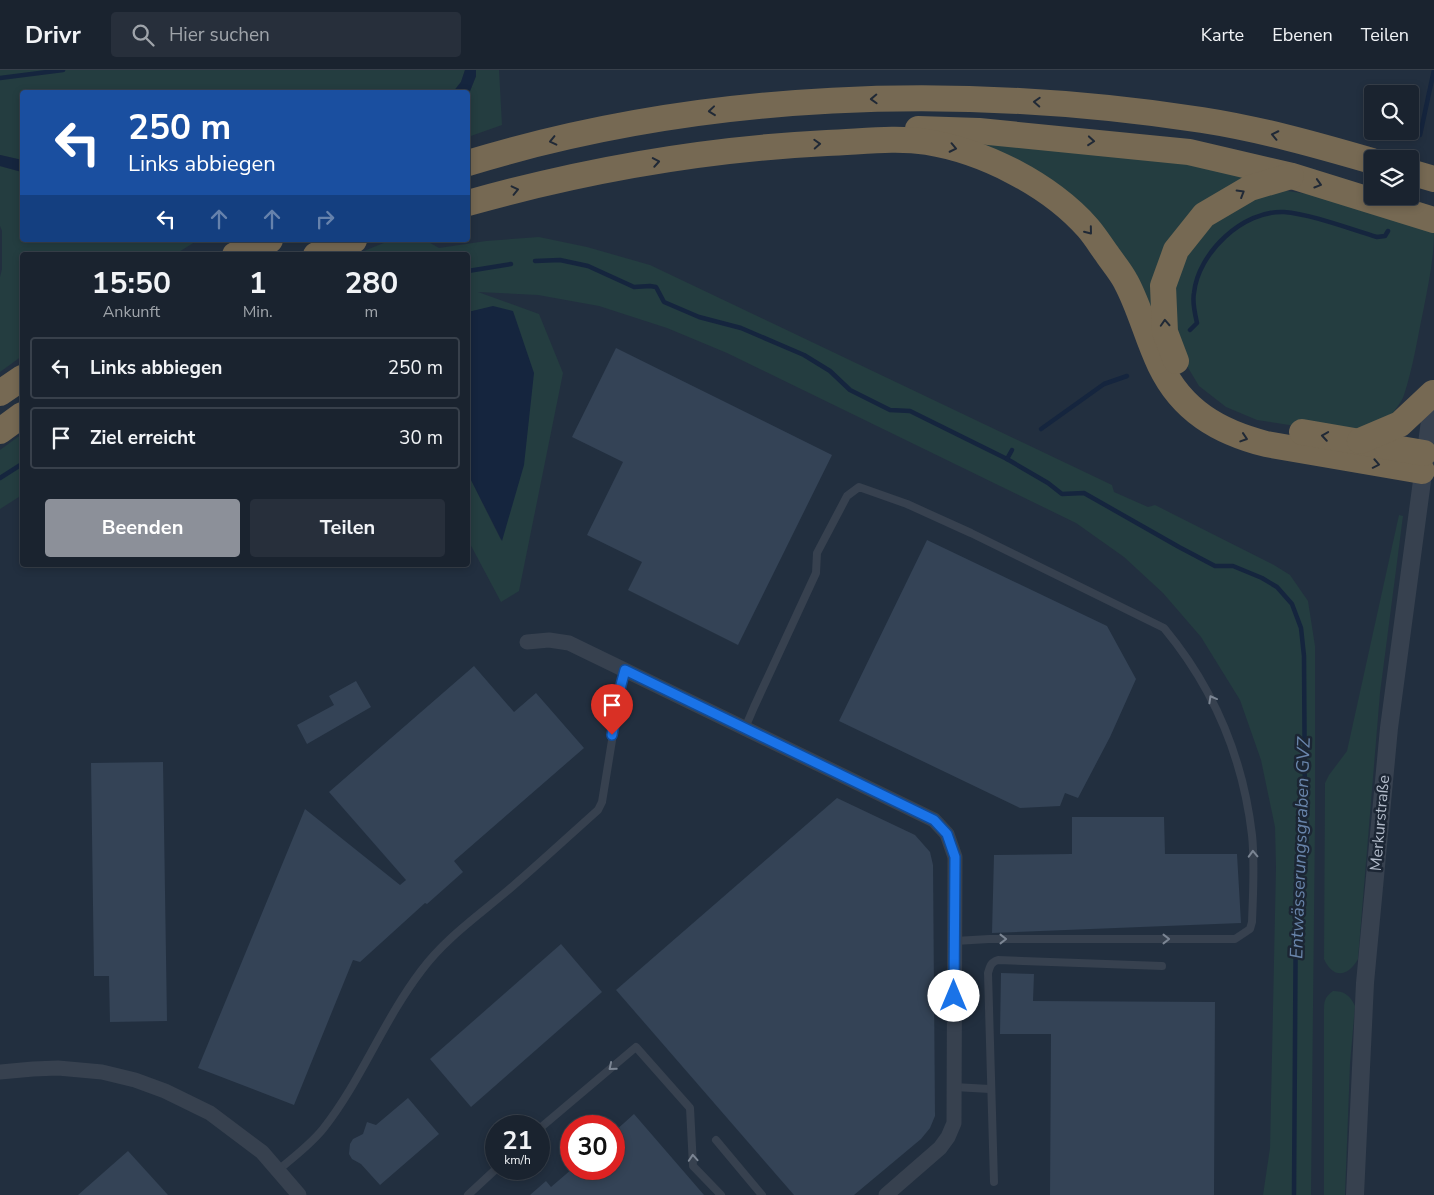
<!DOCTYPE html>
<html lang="de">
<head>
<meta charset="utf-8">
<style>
	body { margin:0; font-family:"Nunito Sans",sans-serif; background:#272f3b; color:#f1f3f6; height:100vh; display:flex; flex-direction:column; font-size:19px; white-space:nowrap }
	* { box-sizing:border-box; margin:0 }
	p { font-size:16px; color:#9fa4aa }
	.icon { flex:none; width:28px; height:28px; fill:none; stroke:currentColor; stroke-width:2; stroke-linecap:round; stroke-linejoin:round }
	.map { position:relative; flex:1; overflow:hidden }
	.sheet { position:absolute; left:20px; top:182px; width:450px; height:315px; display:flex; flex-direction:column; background:#1a232f; border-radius:5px; box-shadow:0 2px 8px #0003,0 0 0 1px #38404b }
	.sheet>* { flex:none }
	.banner { position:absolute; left:20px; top:20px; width:450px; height:152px; border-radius:5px; box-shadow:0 2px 8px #0003,0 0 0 1px #38404b; background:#1a4fa0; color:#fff; overflow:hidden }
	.controls { position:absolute; left:1364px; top:15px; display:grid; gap:10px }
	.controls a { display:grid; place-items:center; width:55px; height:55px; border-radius:5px; background:#1a232f; box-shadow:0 2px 8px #0003,0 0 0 1px #38404b; font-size:25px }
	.speed { position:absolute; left:485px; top:1045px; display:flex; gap:10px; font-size:25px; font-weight:700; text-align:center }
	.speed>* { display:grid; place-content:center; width:65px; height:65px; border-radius:50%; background:#1a232f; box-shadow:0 2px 8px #0003,0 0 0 1px #38404b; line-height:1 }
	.speed small { font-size:12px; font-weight:400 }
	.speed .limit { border:8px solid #d22; background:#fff; color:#111 }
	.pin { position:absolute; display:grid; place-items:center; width:42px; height:42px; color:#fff; margin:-51px -21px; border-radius:50% 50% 50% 0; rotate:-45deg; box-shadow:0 0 5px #0007 }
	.pin .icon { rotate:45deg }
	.me { position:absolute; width:55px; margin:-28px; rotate:0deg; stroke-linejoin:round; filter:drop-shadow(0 0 4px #0008) }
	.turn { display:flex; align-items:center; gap:18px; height:105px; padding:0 25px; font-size:22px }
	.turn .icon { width:65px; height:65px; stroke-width:2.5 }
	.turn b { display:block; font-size:35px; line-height:42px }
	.lanes { display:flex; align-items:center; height:48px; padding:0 25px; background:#0003; justify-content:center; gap:25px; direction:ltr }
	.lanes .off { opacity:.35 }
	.eta { display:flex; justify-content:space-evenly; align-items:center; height:85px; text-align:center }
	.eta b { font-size:30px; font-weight:700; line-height:35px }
	.primary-button { display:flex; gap:10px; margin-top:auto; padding:10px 25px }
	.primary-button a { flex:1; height:58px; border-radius:5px; background:#8c9099; color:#fff; font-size:20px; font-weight:700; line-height:58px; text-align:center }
	.primary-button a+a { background:#272f3b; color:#f1f3f6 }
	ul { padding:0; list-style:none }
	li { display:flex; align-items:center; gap:15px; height:62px; margin:0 10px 8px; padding:0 15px; border:2px solid #38404b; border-radius:5px }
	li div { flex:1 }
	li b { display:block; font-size:19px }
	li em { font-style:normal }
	header { display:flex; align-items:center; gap:30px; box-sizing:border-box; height:70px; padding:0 25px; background:#1a232f; border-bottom:1px solid #38404b }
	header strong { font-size:24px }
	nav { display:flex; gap:28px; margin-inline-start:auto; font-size:18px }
	.search { width:350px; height:45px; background:#272f3b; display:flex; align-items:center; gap:12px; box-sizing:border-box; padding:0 18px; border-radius:5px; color:#9fa4aa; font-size:19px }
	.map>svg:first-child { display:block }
	.green { fill:#243d40 }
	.water { fill:#15253e }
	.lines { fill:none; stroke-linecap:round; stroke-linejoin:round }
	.stream { stroke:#15253e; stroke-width:4.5 }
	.building { fill:#344356 }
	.service { stroke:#37414f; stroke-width:8 }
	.minor { stroke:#37414f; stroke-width:15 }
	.tertiary { stroke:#37414f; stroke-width:18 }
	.motorway { stroke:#766953; stroke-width:26 }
	.oneway { stroke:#202936 }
	.oneway2 { stroke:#7b8593 }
	.route-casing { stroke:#114b97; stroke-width:12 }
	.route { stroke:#1a73e8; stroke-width:9 }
	.labels { text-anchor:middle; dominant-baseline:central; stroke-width:5; stroke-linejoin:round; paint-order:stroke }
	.street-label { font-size:16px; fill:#b3bcca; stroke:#1c2634 }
	.water-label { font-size:18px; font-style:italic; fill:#6985ab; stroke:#1c2634 }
</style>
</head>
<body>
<header>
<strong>Drivr</strong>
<div class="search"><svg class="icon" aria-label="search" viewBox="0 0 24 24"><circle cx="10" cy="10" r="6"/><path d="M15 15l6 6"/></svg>Hier suchen</div>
<nav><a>Karte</a><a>Ebenen</a><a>Teilen</a></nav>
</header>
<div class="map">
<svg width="1434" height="1125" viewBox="0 0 1434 1125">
	<rect width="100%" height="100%" fill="#222f3f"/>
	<!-- green -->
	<g class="green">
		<path d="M0 0H465L461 12 453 22H22V90L0 85Z"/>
		<path d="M476 0H499L502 55 468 67V26L476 6Z"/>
		<path d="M961 71 1180 90 1270 109 1189 152 1163 273 1125 195Z"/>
		<path d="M0 96 22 102V170H198L174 185H22V286L0 302V207L2 199V161L0 156Z"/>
		<path d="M1281 120 1321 126 1434 162C1434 190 1428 216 1423 242 1417 270 1413 298 1404 325 1401 334 1394 339 1391 348L1353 365 1257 350 1226 337 1199 316 1178 281 1173 206 1217 143Z"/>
		<path d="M539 167 587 177 650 195 1112 415 1114 422 1148 437 1155 435 1274 495 1290 505 1308 531 1315 576V751L1311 1125H1263L1270 1078 1276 797 1275 757 1261 690 1240 630 1201 567 1163 523 1124 487 1076 453 727 283 667 258 599 236 538 225 478 222 539 244 563 303 519 521 501 532 468 470V404L501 470 493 237 468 242V185H354L391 170H425L439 178 486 171Z"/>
		<path d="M22 364V425L0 439V380Z"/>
		<path d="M1399 445 1403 446 1380 623 1358 889C1348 907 1333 909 1324 889L1325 713 1329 705 1347 681Z"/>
		<path d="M1333 921C1344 921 1350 925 1355 936L1350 994 1345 1125H1324V939C1324 930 1326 926 1333 921Z"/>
	</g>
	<!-- water -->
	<g class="water">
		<path d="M465 0H476V6L468 26V22H453L461 12Z"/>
		<path d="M0 85 22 90V102L0 96Z"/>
		<path d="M493 236 513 241 534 303 524 395 502 471 468 404V242Z"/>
	</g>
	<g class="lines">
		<!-- stream -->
		<g class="stream">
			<path d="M0 8 63 0"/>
			<path d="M1420 65 1434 0"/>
			<path d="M535 191 560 190 588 196 634 217 650 216 656 217 664 232 699 247 741 258 804 285 830 301 850 320 890 340 910 341 1007 389 1048 413 1062 424 1084 423 1179 477 1215 496H1233L1262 508 1277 517 1292 534 1301 558 1304 586 1305 742 1296 818 1294 1125"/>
			<path d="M468 201 511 194"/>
			<path d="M1190 260 1197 253C1195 244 1192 232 1194 223 1198 183 1243 140 1284 142 1311 144 1350 159 1377 167L1385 166 1388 161"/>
			<path d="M1041 359 1104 314 1127 306"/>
			<path d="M1007 389 1012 380"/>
			<path d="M0 408 22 394"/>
		</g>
	</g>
	<!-- building -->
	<g class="building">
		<path d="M616 278 832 385 738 575 628 520 642 492 587 465 623 392 572 367Z"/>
		<path d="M927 470 1107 556 1136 609 1110 667 1078 728 1065 723 1060 736 1020 738 839 651Z"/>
		<path d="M474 596 514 642 536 623 584 678 454 791 463 802 427 834 425 833 360 892 353 890 294 1035 198 998 305 739 400 815 406 810 329 722Z"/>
		<path d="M356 611 371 637 307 674 297 655 334 635 329 626Z"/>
		<path d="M163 692 167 951 110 952 109 906H94L91 693Z"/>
		<path d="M837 728 915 765 930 782 933 795 935 1046 930 1058 921 1069 854 1125H794L616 920Z"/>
		<path d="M1072 747H1164L1165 784H1237L1241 853 992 863 994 785 1072 784Z"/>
		<path d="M561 874 602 922 471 1037 430 989Z"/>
		<path d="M1001 903 1034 904 1033 931 1215 932 1214 1125H1050L1051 964H1000Z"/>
		<path d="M408 1028 439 1064 380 1115 361 1094 352 1089 349 1084 350 1074 353 1069 363 1064 367 1052 376 1055Z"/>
		<path d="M634 1044 704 1125H530L546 1111 551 1117 572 1099H614V1062Z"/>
		<path d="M128 1081 168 1125H78Z"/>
	</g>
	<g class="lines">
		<!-- service -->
		<g class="service">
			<path d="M745 658 754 637 816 503 817 483 847 426 859 417 907 434 971 463 1164 558C1213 617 1243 688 1252 765 1255 793 1253 823 1252 852L1250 859 1235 869H989L955 871"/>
			<path d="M954 1017 990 1019"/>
			<path d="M539 1059 636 977 690 1038 693 1096 721 1125"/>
			<path d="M716 1070 762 1125"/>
			<path d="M278 1100C294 1087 310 1075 323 1059 361 1011 383 951 421 901 446 867 482 843 513 816 542 791 570 765 598 740L602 732 621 615 625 600"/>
			<path d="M994 1112 988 903C990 896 991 892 998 890L1162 896"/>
			<path d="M468 1125 496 1099"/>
		</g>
		<!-- minor -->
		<g class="minor">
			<path d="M527 572 549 570 569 573 934 750 947 764 955 787 954 1053 948 1067 940 1078 886 1125"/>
			<path d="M0 1002 33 999 58 998 102 1002 135 1010 165 1021 210 1043 262 1082 299 1125"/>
		</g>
		<!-- tertiary -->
		<path class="tertiary" d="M1355 1125 1365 913 1389 658 1434 321"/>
		<!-- motorway -->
		<g class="motorway">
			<path d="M918 59 979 61 1189 82 1292 106 1434 150"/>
			<path d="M468 93C704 21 959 13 1202 50 1260 59 1317 75 1372 91"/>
			<path d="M1410 102 1434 109"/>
			<path d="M468 133C585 100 706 79 827 73 860 72 895 67 927 72 983 81 1049 114 1088 158 1095 166 1101 176 1107 184 1113 193 1121 202 1126 212 1140 238 1147 268 1160 295 1182 341 1219 362 1266 374L1422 401"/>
			<path d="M235 185 270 170"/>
			<path d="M316 185 354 170"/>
			<path d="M1176 291 1165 262 1163 216 1176 180 1204 145 1250 118 1291 106"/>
			<path d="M0 323 22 308"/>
			<path d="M0 361 22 345"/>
			<path d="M1302 362 1424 383"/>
			<path d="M1360 371 1400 354 1433 323"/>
		</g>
	</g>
	<!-- one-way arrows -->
	<defs><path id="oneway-chevron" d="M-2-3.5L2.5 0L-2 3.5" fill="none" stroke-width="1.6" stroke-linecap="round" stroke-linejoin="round" transform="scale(1.25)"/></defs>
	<g class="oneway">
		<use href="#oneway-chevron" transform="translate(874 29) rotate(178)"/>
		<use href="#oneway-chevron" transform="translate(1037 32) rotate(-177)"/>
		<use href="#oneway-chevron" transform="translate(712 41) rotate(174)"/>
		<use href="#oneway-chevron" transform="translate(1275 65) rotate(-168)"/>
		<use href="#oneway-chevron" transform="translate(553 71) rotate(167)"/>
		<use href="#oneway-chevron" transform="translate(1091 71) rotate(5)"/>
		<use href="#oneway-chevron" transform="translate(817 74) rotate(-3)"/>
		<use href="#oneway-chevron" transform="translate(953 78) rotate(12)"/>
		<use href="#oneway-chevron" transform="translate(656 92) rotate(-10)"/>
		<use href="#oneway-chevron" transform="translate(1318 114) rotate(17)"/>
		<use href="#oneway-chevron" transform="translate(515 120) rotate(-13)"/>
		<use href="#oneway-chevron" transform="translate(1241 123) rotate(-31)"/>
		<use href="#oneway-chevron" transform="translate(1089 161) rotate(51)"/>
		<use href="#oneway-chevron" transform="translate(1165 253) rotate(-93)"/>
		<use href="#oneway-chevron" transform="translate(1325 366) rotate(-171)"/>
		<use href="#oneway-chevron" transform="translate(1244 368) rotate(18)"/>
		<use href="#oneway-chevron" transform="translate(1376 394) rotate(11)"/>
	</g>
	<g class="oneway2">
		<use href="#oneway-chevron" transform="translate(1212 629) rotate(-119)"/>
		<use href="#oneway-chevron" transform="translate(1253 784) rotate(-92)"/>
		<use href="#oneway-chevron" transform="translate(1003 869)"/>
		<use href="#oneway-chevron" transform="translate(1166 869)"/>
		<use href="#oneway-chevron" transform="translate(612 997) rotate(140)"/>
		<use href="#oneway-chevron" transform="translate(693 1088) rotate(-94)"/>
	</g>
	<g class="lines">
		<!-- route casing -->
		<g class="route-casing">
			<path id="route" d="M612 665 621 615 625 600 934 750 947 764 955 787 954 926"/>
		</g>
		<!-- route -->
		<use href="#route" class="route"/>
	</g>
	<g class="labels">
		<!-- street labels -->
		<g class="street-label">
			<text transform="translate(1380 753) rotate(-85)">Merkurstraße</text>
		</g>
		<!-- water labels -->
		<g class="water-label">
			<text transform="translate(1300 778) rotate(-88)">Entwässerungsgraben GVZ</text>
		</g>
	</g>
</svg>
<div class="controls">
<a><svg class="icon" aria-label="search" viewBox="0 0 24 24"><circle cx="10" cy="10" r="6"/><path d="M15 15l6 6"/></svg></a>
<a><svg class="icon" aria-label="layers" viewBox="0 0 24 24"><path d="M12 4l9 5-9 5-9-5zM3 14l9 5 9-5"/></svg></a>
</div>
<div class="speed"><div>21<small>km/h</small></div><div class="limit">30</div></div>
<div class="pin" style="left:612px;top:665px;background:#d93025"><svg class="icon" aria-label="arrive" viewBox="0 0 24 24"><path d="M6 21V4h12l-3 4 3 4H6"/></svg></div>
<svg class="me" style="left:954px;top:926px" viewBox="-20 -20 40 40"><circle r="19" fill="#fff"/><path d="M0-13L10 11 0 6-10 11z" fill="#1a73e8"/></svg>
<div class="banner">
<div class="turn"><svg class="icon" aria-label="left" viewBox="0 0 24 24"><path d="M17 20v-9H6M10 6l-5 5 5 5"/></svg><div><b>250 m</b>Links abbiegen</div></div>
<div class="lanes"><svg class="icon" aria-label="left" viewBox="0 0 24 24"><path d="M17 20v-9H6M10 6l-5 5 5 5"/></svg><svg class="icon off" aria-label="ahead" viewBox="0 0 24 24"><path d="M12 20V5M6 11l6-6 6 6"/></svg><svg class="icon off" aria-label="ahead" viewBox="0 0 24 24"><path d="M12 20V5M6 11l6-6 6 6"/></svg><svg class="icon off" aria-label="right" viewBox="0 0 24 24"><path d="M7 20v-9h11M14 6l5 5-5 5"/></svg></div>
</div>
<section class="sheet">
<div class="eta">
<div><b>15:50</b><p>Ankunft</p></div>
<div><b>1</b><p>Min.</p></div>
<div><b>280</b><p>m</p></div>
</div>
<ul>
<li><svg class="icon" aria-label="left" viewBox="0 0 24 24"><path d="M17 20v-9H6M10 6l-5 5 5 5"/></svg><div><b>Links abbiegen</b></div><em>250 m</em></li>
<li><svg class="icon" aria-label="arrive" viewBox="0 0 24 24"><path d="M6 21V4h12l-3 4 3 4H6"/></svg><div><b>Ziel erreicht</b></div><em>30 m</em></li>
</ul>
<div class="primary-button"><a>Beenden</a><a>Teilen</a></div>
</section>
</div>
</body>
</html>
